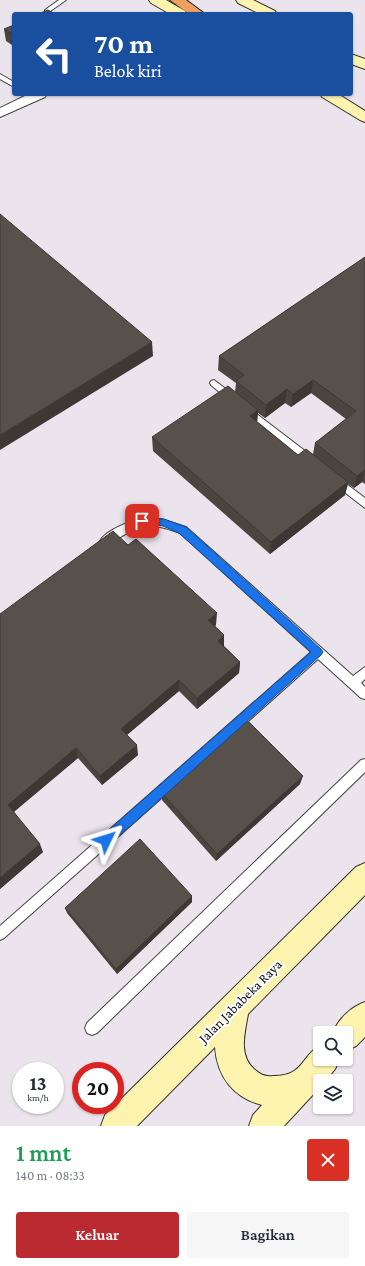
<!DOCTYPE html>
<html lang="id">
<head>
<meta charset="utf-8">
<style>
	body { margin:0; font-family:"Crimson Pro",serif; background:#f6f6f7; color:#1f2937; height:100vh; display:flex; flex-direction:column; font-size:15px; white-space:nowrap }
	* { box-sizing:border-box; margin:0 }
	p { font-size:13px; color:#747a83 }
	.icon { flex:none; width:22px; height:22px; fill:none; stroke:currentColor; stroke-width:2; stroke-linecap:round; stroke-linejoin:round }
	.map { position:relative; height:1126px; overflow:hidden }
	.sheet { display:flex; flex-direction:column; background:#fff; flex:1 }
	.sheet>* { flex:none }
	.top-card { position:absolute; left:12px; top:12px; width:341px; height:84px; border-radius:4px; box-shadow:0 1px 3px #0004; background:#1a4fa0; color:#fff; overflow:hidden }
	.fabs { position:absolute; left:313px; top:1026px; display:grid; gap:8px }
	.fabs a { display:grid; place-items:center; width:40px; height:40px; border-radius:4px; background:#fff; box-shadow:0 1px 3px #0004; font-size:20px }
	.speed { position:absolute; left:12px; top:1062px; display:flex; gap:8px; font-size:20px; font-weight:700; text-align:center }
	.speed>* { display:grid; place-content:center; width:52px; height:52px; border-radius:50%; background:#fff; box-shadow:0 1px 3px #0004; line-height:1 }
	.speed small { font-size:10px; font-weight:400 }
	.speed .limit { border:6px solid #d22; background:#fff; color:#111 }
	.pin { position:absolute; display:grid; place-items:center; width:34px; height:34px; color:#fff; margin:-17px; border-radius:8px; box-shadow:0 2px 6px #0006 }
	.me { position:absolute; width:44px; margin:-22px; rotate:49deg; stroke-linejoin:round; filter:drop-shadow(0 0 3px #0008) }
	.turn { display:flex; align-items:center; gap:14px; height:84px; padding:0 16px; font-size:18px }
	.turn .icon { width:52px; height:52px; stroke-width:2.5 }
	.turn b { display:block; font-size:28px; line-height:34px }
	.round { display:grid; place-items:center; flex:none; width:42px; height:42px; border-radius:4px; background:#f6f6f7 }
	.summary { display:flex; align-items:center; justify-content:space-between; height:68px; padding:0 16px }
	h1 { font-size:24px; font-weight:600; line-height:30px; color:#1e9e55 }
	.action { display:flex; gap:8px; margin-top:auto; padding:8px 16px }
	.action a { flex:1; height:46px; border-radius:4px; background:#bc2a31; color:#fff; font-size:16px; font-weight:600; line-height:46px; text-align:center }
	.action a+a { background:#f6f6f7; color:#1f2937 }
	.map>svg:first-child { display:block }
	.industrial { fill:#ece4ed; fill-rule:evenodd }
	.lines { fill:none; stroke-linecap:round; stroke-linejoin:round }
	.lane-casing { stroke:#424242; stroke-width:2 }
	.street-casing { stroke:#424242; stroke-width:2 }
	.secondary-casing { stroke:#313131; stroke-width:2 }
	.highway-casing { stroke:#202020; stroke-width:2 }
	.lane { fill:#fff; fill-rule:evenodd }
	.street { fill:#fff; fill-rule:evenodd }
	.secondary { fill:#fcf4ae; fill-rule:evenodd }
	.highway { fill:#f0a05e; fill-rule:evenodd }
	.wall { fill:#4b4540; fill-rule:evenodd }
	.shaded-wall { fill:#3d3834 }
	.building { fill:#57504b; stroke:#3d3834 }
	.route { fill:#1a73e8; stroke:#114b97 }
	.labels { text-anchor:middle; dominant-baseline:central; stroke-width:4; stroke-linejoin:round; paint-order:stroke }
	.near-street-label { font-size:14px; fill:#0f0f0f; stroke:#fff }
</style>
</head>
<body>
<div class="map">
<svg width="365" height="1126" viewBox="0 0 365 1126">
	<rect width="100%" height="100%" fill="#fffcf1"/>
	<!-- industrial -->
	<path class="industrial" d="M0 0H365V1126H0ZM14 14H351V94H14ZM320 1033H346V1059H320ZM21 1071H55V1105H21ZM81 1071H115V1105H81ZM320 1081H346V1107H320Z"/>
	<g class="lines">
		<!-- lane casing -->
		<g class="lane-casing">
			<g id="lane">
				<path d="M59 0H66L49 12H45V10Z"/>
				<path d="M0 74 14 82V87L0 79Z"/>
				<path d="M214 380 235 396 236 398 235 400H229L211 385 210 383 211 381Z"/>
				<path d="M246 406 313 457 315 460 313 463H307L243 411 242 409Z"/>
				<path d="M337 477 365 498V508L334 484 332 481 334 478Z"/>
				<path d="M142 518 161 519 186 527 353 676 365 667V679L361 683 365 687V699L361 698 318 659 4 938 0 940V926L311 652 180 533C167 528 154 524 140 527 130 529 109 547 102 544L100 541C106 530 131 521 142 518Z"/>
				<path d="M365 759V772L97 1033 92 1035 87 1033 85 1028 87 1023 361 760Z"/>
			</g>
		</g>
		<!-- street casing -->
		<g class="street-casing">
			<path id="street" d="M29 94H47L45 97 0 117V108Z"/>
		</g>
		<!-- secondary casing -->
		<g class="secondary-casing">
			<g id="secondary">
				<path d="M149 0H166L185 11 187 14H170L151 3Z"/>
				<path d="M236 0H253L275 11 277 14H260L238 3Z"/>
				<path d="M351 54 365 59V69L351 64Z"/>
				<path d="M320 94H338L365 111V122L360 120 322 97Z"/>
				<path d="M365 863V895L248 1014C245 1032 238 1055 254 1069 260 1074 264 1077 273 1076 279 1076 289 1075 294 1071 304 1065 308 1051 320 1046V1059H340L335 1069 325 1081H320V1087L284 1126H249L253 1115 262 1105C234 1098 217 1077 215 1047L137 1126H101L105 1115 356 867Z"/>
				<path d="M365 1002V1037L356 1046 346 1051V1033H333C338 1019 351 1007 365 1002Z"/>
			</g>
		</g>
		<!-- highway casing -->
		<g class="highway-casing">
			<path id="highway" d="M170 0H186L205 14H189Z"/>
		</g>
		<!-- lane -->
		<use href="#lane" class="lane"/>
		<!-- street -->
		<use href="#street" class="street"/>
		<!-- secondary -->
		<use href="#secondary" class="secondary"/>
		<!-- highway -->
		<use href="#highway" class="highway"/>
	</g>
	<!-- wall -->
	<g class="wall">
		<path d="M14 25V54L13 53 12 45 6 41 4 29Z"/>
		<path d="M365 257V484L362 482 354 488 348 484 345 495 270 554 153 451 152 437 235 392 236 383 218 370 219 356ZM311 393 346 419 315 443 313 454 298 455 257 422 258 413 265 418 285 403 291 407Z"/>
		<path d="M0 614 216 625 215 626 224 635V646L240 662 239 673 197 709 179 691 127 735 138 755 102 785 78 758 14 812 43 852 0 889Z"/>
		<path d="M300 784 216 861 162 800 161 792Z"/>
		<path d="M192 902 117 974 67 913 65 908Z"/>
	</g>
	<!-- shaded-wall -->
	<g class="shaded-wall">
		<path d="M152 342 153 356 0 450V435Z"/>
		<path d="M313 380 311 393 291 407 293 394Z"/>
		<path d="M287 389 285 403 265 418 266 405Z"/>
		<path d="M258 410 257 424 250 416Z"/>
		<path d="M365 470 362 482 354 488 357 476Z"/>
		<path d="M348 482 345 495 270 554 271 542Z"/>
		<path d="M217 613 216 625 208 632V620Z"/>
		<path d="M224 635V647L218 641Z"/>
		<path d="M240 662 239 673 197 709V698Z"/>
		<path d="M179 680V691L122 739 121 729Z"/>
		<path d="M137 745 138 755 102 785 100 776Z"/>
		<path d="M76 748 78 758 12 813 8 805Z"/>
		<path d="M303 776 300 784 216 861 217 854Z"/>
		<path d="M40 844 43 852 0 889V878Z"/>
		<path d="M192 896V902L117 974 116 969Z"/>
	</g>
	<!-- building -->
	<g class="building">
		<path d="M48 10 55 14H38Z"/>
		<path d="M14 25V35L4 29Z"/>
		<path d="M14 39V43L11 41Z"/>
		<path d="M0 214 152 342 0 435Z"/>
		<path d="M365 257V470L357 476 315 443 356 411 313 380 293 394 287 389 266 405 236 381 244 375 219 356Z"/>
		<path d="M228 386 258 410 250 416 298 455 306 449 348 482 271 542 152 437Z"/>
		<path d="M113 531 128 545 136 539 217 613 208 620 224 635 218 641 240 662 197 698 179 680 121 729 137 745 100 776 76 748 8 805 40 844 0 878V614Z"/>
		<path d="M245 718 303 776 217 854 161 792Z"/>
		<path d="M140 839 192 896 116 969 65 908Z"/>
	</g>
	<!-- route -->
	<path class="route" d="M142 518 164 519 186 527 321 649 323 652 321 655 110 844 106 845 102 844 100 840 102 836 311 652 179 533 163 526 139 524 138 521 139 519Z"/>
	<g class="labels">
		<!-- near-street labels -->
		<g class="near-street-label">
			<text transform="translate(240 1001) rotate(-45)">Jalan Jababeka Raya</text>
		</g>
	</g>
</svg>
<div class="fabs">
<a><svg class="icon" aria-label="search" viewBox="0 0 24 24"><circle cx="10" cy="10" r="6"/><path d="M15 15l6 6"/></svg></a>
<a><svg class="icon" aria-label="layers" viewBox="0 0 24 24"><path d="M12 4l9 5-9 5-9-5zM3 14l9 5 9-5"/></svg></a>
</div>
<div class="speed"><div>13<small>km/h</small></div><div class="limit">20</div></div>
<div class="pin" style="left:142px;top:521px;background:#d93025"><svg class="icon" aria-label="arrive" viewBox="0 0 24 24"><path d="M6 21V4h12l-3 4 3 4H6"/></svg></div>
<svg class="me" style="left:106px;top:840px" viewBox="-20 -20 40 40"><path d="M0-17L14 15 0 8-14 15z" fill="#1a73e8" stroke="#fff" stroke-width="4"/></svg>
<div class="top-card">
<div class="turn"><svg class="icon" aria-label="left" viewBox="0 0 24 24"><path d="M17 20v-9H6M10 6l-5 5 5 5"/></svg><div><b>70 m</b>Belok kiri</div></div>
</div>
</div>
<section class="sheet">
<div class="summary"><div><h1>1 mnt</h1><p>140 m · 08:33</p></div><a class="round" style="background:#d93025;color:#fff"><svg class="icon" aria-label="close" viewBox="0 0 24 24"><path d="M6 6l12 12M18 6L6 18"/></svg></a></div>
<div class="action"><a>Keluar</a><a>Bagikan</a></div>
</section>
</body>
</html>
